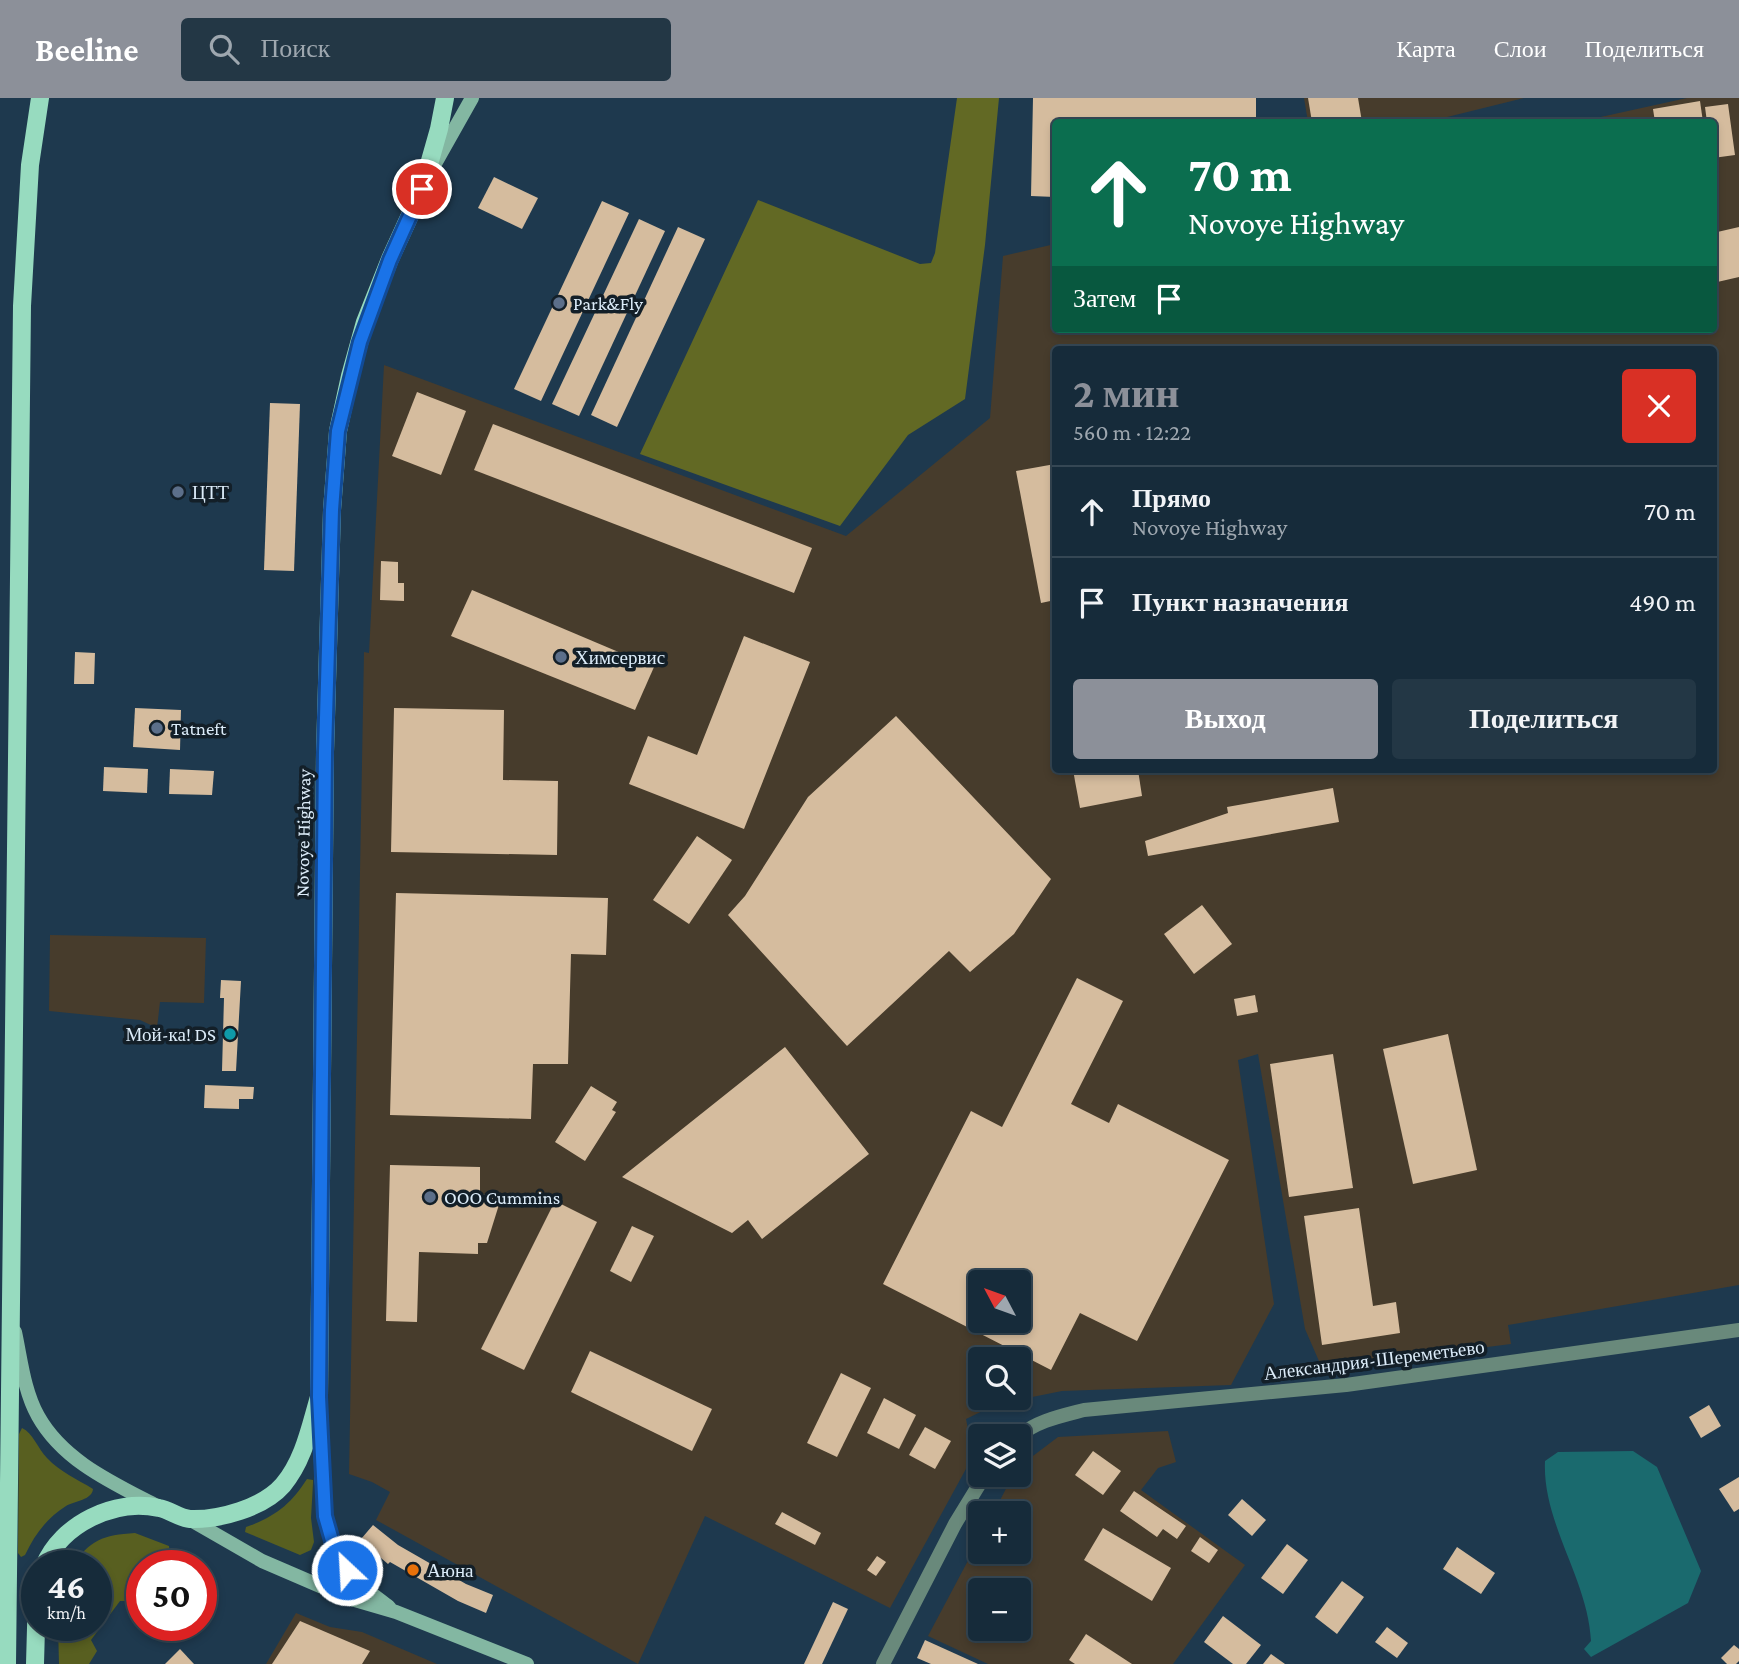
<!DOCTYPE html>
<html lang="ru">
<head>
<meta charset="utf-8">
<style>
	body { margin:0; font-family:"Crimson Pro",serif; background:#233745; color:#f1f3f6; height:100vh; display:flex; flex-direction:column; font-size:26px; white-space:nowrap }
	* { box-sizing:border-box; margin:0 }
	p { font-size:23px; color:#9ea7af }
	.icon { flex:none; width:38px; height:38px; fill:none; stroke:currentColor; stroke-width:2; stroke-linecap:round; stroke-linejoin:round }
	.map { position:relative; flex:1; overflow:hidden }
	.sheet { position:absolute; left:1052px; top:248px; width:665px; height:427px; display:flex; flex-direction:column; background:#162b3a; border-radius:7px; box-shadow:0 4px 10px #0003,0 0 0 2px #354754 }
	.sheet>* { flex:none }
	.hud { position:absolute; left:1052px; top:21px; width:665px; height:214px; border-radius:7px; box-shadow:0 4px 10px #0003,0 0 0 2px #354754; background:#0b6e4f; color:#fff; overflow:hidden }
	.needle { width:46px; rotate:311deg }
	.fabs { position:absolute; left:968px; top:1172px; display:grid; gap:14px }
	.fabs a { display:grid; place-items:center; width:63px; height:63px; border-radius:7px; background:#162b3a; box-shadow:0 4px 10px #0003,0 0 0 2px #354754; font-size:35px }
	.speed { position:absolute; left:21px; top:1452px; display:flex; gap:14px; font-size:35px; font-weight:700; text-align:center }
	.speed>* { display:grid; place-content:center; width:91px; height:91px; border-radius:50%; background:#162b3a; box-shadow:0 4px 10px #0003,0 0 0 2px #354754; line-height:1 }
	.speed small { font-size:18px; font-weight:400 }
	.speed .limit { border:10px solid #d22; background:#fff; color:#111 }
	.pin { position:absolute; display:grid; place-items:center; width:60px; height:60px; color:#fff; margin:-30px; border:4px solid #fff; border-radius:50%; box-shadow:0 2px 7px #0007 }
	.me { position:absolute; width:77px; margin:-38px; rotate:335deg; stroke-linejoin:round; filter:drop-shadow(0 0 5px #0008) }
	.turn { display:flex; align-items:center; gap:24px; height:147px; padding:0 21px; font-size:32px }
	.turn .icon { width:91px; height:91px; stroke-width:2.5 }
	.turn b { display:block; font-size:49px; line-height:60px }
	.then { display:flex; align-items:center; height:66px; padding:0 21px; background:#0003; gap:14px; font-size:26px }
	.round { display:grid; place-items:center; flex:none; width:74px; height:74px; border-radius:7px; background:#233745 }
	.headline { display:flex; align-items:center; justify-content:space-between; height:119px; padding:0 21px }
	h1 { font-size:42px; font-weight:700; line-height:52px; color:#8c9099 }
	.primary-button { display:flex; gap:14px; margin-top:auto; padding:14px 21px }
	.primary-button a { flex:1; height:80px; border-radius:7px; background:#8c9099; color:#fff; font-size:28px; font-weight:700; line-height:80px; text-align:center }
	.primary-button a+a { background:#233745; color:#f1f3f6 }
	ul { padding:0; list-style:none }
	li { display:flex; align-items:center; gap:21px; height:91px; padding:0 21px; border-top:2px solid #354754 }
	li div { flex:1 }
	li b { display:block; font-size:26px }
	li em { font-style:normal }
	header { display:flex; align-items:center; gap:42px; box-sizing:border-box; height:98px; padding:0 35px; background:#8c9099; color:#fff }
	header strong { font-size:33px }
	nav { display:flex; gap:38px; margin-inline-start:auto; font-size:24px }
	.search { width:490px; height:63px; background:#233745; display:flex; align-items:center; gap:18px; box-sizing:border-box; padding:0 24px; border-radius:7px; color:#9ea7af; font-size:26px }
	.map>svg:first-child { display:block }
	.industrial { fill:#473c2c; fill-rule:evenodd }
	.green { fill:#585f20 }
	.forest { fill:#626924 }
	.water { fill:#1a6a6e }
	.building { fill:#d5bc9e; fill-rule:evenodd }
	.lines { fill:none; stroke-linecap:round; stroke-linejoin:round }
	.minor { stroke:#69897b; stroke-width:14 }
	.secondary { stroke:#83b7a2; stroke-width:14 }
	.primary { stroke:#97dbbf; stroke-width:18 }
	.route-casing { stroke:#114b97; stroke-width:18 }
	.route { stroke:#1a73e8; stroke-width:12 }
	.service-dot { fill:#5c6f8a; stroke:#131f28; stroke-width:2.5 }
	.culture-dot { fill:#0f9aa8; stroke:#131f28; stroke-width:2.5 }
	.food-dot { fill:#e8710a; stroke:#131f28; stroke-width:2.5 }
	.labels { text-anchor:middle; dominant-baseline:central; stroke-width:7; stroke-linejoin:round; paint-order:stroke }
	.poi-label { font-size:19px; fill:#dcecf9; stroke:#131f28; text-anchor:start }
	.street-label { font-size:19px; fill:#dcecf9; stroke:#131f28 }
</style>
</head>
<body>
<header>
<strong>Beeline</strong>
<div class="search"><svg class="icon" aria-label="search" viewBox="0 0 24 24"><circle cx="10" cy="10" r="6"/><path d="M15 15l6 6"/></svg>Поиск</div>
<nav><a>Карта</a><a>Слои</a><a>Поделиться</a></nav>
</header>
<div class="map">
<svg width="1739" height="1566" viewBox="0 0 1739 1566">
	<rect width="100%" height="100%" fill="#1e394e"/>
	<!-- industrial -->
	<g class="industrial">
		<path d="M1304 0H1524L1427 24H1308Z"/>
		<path d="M1687 0H1739V1187L1508 1227 1511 1246 1322 1270 1305 1231 1258 956 1238 962 1274 1206 1231 1287 1062 1293 997 1306 966 1321 973 1358 890 1510 705 1418 638 1566 376 1422 390 1394 372 1384 349 1376 364 554 369 555 384 267 846 438 990 320 1003 158 1055 146V231H1713V24H1578ZM1055 252H1713V672H1055ZM980 1185H1018V1223H980ZM980 1262H1018V1300H980Z"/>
		<path d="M50 837 206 840 204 905 160 904 157 930 140 922 49 913Z"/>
		<path d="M1168 1333 1176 1364 1158 1370 1141 1392 1245 1467 1173 1566H988L928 1538 980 1440V1454H1018V1416H993L1012 1379 1018 1377 1019 1372 1025 1364 1058 1339ZM980 1493H1018V1531H980Z"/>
		<path d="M296 1515 330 1529 362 1534 437 1566H266Z"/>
	</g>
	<!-- green -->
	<g class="green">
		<path d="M22 1330C33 1335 38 1351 47 1360 60 1374 77 1381 93 1391 92 1402 75 1403 66 1408 47 1420 35 1436 25 1457L21 1459 18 1455 19 1336Z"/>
		<path d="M307 1381 313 1382V1385L311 1420 314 1444 311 1452 300 1457 245 1434 246 1429C275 1419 291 1406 307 1381Z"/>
		<path d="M135 1435 169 1448 171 1468H142V1495L132 1503H120L91 1542 97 1553 89 1566H59L58 1528H96V1468H72C90 1442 103 1437 135 1435Z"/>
	</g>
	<!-- forest -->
	<path class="forest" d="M957 0H999L985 147 965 301 908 337 840 428 640 356 758 102 920 166 931 165 935 155Z"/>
	<!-- water -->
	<path class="water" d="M1633 1353 1657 1369 1701 1473 1688 1505 1591 1559 1584 1551 1591 1543C1588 1481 1542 1425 1545 1363L1558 1354Z"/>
	<!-- building -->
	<g class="building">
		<path d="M1033 0H1256V24H1055V99L1031 98Z"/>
		<path d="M1308 0H1358L1362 24H1312Z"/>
		<path d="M1700 3 1703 24H1655L1653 11Z"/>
		<path d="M1728 6 1735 57 1713 60V24H1707L1705 9Z"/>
		<path d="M494 79 538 100 522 131 478 110Z"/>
		<path d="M602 103 629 115 541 303 514 291Z"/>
		<path d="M639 121 665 133 579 318 552 306Z"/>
		<path d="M678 129 705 141 617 329 591 317Z"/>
		<path d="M1739 129V179L1713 185V135Z"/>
		<path d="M417 294 466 313 441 377 392 358Z"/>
		<path d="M270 305 300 306 294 473 264 472Z"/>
		<path d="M493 326 812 450 794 495 474 372Z"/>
		<path d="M1055 366V502L1041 505 1016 373Z"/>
		<path d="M381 463 398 464V485H404V503L380 502Z"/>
		<path d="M472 492 654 569 635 612 451 538Z"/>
		<path d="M744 538 810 564 744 731 629 686 648 638 697 657Z"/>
		<path d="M75 554 95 555 94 586H74Z"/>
		<path d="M135 610 181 612 180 652 133 649Z"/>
		<path d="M394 610 504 612 503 682 558 683 557 757 391 754Z"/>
		<path d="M896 618 1051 781 1014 836 970 874 949 853 847 948 728 817 745 798 808 699Z"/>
		<path d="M104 669 148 671 147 695 103 693Z"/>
		<path d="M170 671 214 673 212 697 169 696Z"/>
		<path d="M1073 672H1138L1142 698 1080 710Z"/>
		<path d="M1333 690 1339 724 1148 758 1145 743 1228 715 1227 709Z"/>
		<path d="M697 738 732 762 689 826 653 802Z"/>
		<path d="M396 795 608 800 606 857 571 856 568 966H533L531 1021 390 1017Z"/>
		<path d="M1202 807 1232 846 1194 876 1164 836Z"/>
		<path d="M1077 880 1123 903 1071 1006 1109 1025 1118 1006 1229 1062 1137 1243 1080 1215 1051 1272 883 1186 971 1013 1002 1029ZM980 1185H1018V1223H980Z"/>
		<path d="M221 882 241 883 236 973H222L224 900H220Z"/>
		<path d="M1255 897 1258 914 1237 918 1234 901Z"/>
		<path d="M1448 936 1477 1072 1413 1086 1383 951Z"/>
		<path d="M785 949 869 1056 762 1141 748 1122 732 1135 622 1079Z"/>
		<path d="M1333 956 1353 1090 1289 1099 1270 966Z"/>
		<path d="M205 987 254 989 253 1001H239V1011L204 1010Z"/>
		<path d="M591 988 617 1004 612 1012 616 1014 585 1063 555 1044Z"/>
		<path d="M390 1067 480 1069V1096L502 1097 487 1145H478V1156L419 1154 417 1224 386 1223Z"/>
		<path d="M555 1103 597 1124 524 1272 481 1251Z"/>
		<path d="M1359 1110 1373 1208 1396 1204 1400 1235 1322 1247 1304 1118Z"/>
		<path d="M632 1128 654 1138 631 1184 610 1173Z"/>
		<path d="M590 1253 712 1311 692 1353 571 1294Z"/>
		<path d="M841 1275 871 1290 837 1359 807 1345Z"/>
		<path d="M884 1300 916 1317 899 1351 867 1335Z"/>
		<path d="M1709 1307 1721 1328 1701 1340 1689 1319Z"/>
		<path d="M925 1329 951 1343 935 1371 909 1357Z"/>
		<path d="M1093 1353 1121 1373 1103 1397 1075 1377Z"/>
		<path d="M1739 1379V1411L1734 1414 1719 1391Z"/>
		<path d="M1134 1393 1186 1428 1177 1441 1163 1431 1157 1439 1120 1413Z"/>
		<path d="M1242 1401 1266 1422 1252 1438 1228 1417Z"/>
		<path d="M782 1414 821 1435 815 1447 775 1426Z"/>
		<path d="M373 1427 398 1447 466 1486 493 1497 486 1515 458 1503 390 1464 388 1466 375 1455 371 1461 355 1448Z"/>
		<path d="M1103 1430 1171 1470 1152 1503 1084 1462Z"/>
		<path d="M1200 1439 1218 1452 1209 1465 1191 1453Z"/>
		<path d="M1287 1446 1308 1462 1283 1496 1261 1480Z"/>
		<path d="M1457 1449 1495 1475 1481 1496 1443 1471Z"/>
		<path d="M877 1458 886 1464 876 1478 867 1472Z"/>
		<path d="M1342 1483 1364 1499 1337 1536 1315 1519Z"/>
		<path d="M833 1504 848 1511 822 1566H804Z"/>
		<path d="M1223 1518 1261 1547 1246 1566H1233L1204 1544Z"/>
		<path d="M300 1523 370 1553 362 1566H272Z"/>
		<path d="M1387 1529 1408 1545 1397 1560 1375 1544Z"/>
		<path d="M1086 1536 1132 1566H1075L1069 1562Z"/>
		<path d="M925 1542 978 1566H931L917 1560Z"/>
		<path d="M1734 1547 1739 1551V1563L1736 1566H1727L1721 1560Z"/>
		<path d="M180 1551 194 1566H165Z"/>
		<path d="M1271 1556 1285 1566H1263Z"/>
	</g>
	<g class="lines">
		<!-- minor -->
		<g class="minor">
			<path d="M1018 1339C1036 1323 1061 1318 1084 1312L1346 1287 1739 1232"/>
			<path d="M883 1566 955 1426 985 1377"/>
		</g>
		<!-- secondary -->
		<g class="secondary">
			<path d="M432 71 472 0"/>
			<path d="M15 1234C21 1262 24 1293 38 1318 63 1363 113 1385 157 1408"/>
			<path d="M320 1309C322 1358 315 1433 348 1474 360 1488 375 1498 389 1509"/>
			<path d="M189 1421 262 1463 348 1500 396 1514 527 1566"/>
		</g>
		<!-- primary -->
		<g class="primary">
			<path d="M44 1468C61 1426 115 1400 159 1410 170 1412 179 1420 190 1421 219 1422 263 1410 283 1387 304 1362 310 1329 319 1299L325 654 332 412 338 333 350 278 365 224 390 161 422 91 439 31 445 0"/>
			<path d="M7 1566 22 208 30 67 40 0"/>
			<path d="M35 1566 37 1494"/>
		</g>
	</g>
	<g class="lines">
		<!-- route casing -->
		<g class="route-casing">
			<path id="route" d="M347 1472 335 1453 325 1418 319 1299 325 654 332 412 338 333 360 244 390 162 422 91"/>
		</g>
		<!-- route -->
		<use href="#route" class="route"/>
	</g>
	<!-- markers -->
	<g class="service-dot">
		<circle cx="559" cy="205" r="7"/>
		<circle cx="178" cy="394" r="7"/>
		<circle cx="561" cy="559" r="7"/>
		<circle cx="157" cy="630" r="7"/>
		<circle cx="430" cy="1099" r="7"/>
	</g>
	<circle class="culture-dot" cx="230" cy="936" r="7"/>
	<circle class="food-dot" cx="413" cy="1472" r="7"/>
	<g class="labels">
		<!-- poi labels -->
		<g class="poi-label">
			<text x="573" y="205">Park&amp;Fly</text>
			<text x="192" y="394">ЦТТ</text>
			<text x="575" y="559">Химсервис</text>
			<text x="171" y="630">Tatneft</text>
			<text x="216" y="936" text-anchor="end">Мой-ка! DS</text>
			<text x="444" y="1099">OOO Cummins</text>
			<text x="427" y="1472">Аюна</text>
		</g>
		<!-- street labels -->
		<g class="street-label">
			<text transform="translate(303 735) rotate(-89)">Novoye Highway</text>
			<text transform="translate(1374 1262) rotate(-7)">Александрия-Шереметьево</text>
		</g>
	</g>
</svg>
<div class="fabs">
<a><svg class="needle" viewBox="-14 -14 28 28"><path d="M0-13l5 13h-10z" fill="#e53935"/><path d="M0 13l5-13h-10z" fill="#9ea7af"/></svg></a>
<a><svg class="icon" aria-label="search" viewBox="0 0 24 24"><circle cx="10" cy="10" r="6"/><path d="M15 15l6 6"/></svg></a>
<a><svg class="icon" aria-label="layers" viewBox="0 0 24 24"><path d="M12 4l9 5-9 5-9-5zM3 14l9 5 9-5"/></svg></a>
<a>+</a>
<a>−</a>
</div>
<div class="speed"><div>46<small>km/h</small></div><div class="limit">50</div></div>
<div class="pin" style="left:422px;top:91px;background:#d93025"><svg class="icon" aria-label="arrive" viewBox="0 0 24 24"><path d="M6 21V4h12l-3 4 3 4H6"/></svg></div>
<svg class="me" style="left:347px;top:1472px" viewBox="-20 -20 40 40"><circle r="17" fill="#1a73e8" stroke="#fff" stroke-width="3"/><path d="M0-11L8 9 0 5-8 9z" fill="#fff"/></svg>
<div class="hud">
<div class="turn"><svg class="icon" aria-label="ahead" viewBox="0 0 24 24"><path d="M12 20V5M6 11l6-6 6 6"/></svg><div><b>70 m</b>Novoye Highway</div></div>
<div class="then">Затем<svg class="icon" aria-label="arrive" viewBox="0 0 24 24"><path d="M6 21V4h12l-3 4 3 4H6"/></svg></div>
</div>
<section class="sheet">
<div class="headline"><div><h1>2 мин</h1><p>560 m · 12:22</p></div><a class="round" style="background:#d93025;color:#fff"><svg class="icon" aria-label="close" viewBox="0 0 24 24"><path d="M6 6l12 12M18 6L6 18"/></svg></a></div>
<ul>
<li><svg class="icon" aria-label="ahead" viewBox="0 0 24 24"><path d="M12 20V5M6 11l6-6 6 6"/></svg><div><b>Прямо</b><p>Novoye Highway</p></div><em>70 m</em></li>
<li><svg class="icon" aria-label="arrive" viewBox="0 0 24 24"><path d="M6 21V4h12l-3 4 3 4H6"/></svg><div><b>Пункт назначения</b></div><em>490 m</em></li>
</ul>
<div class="primary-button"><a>Выход</a><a>Поделиться</a></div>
</section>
</div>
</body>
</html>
